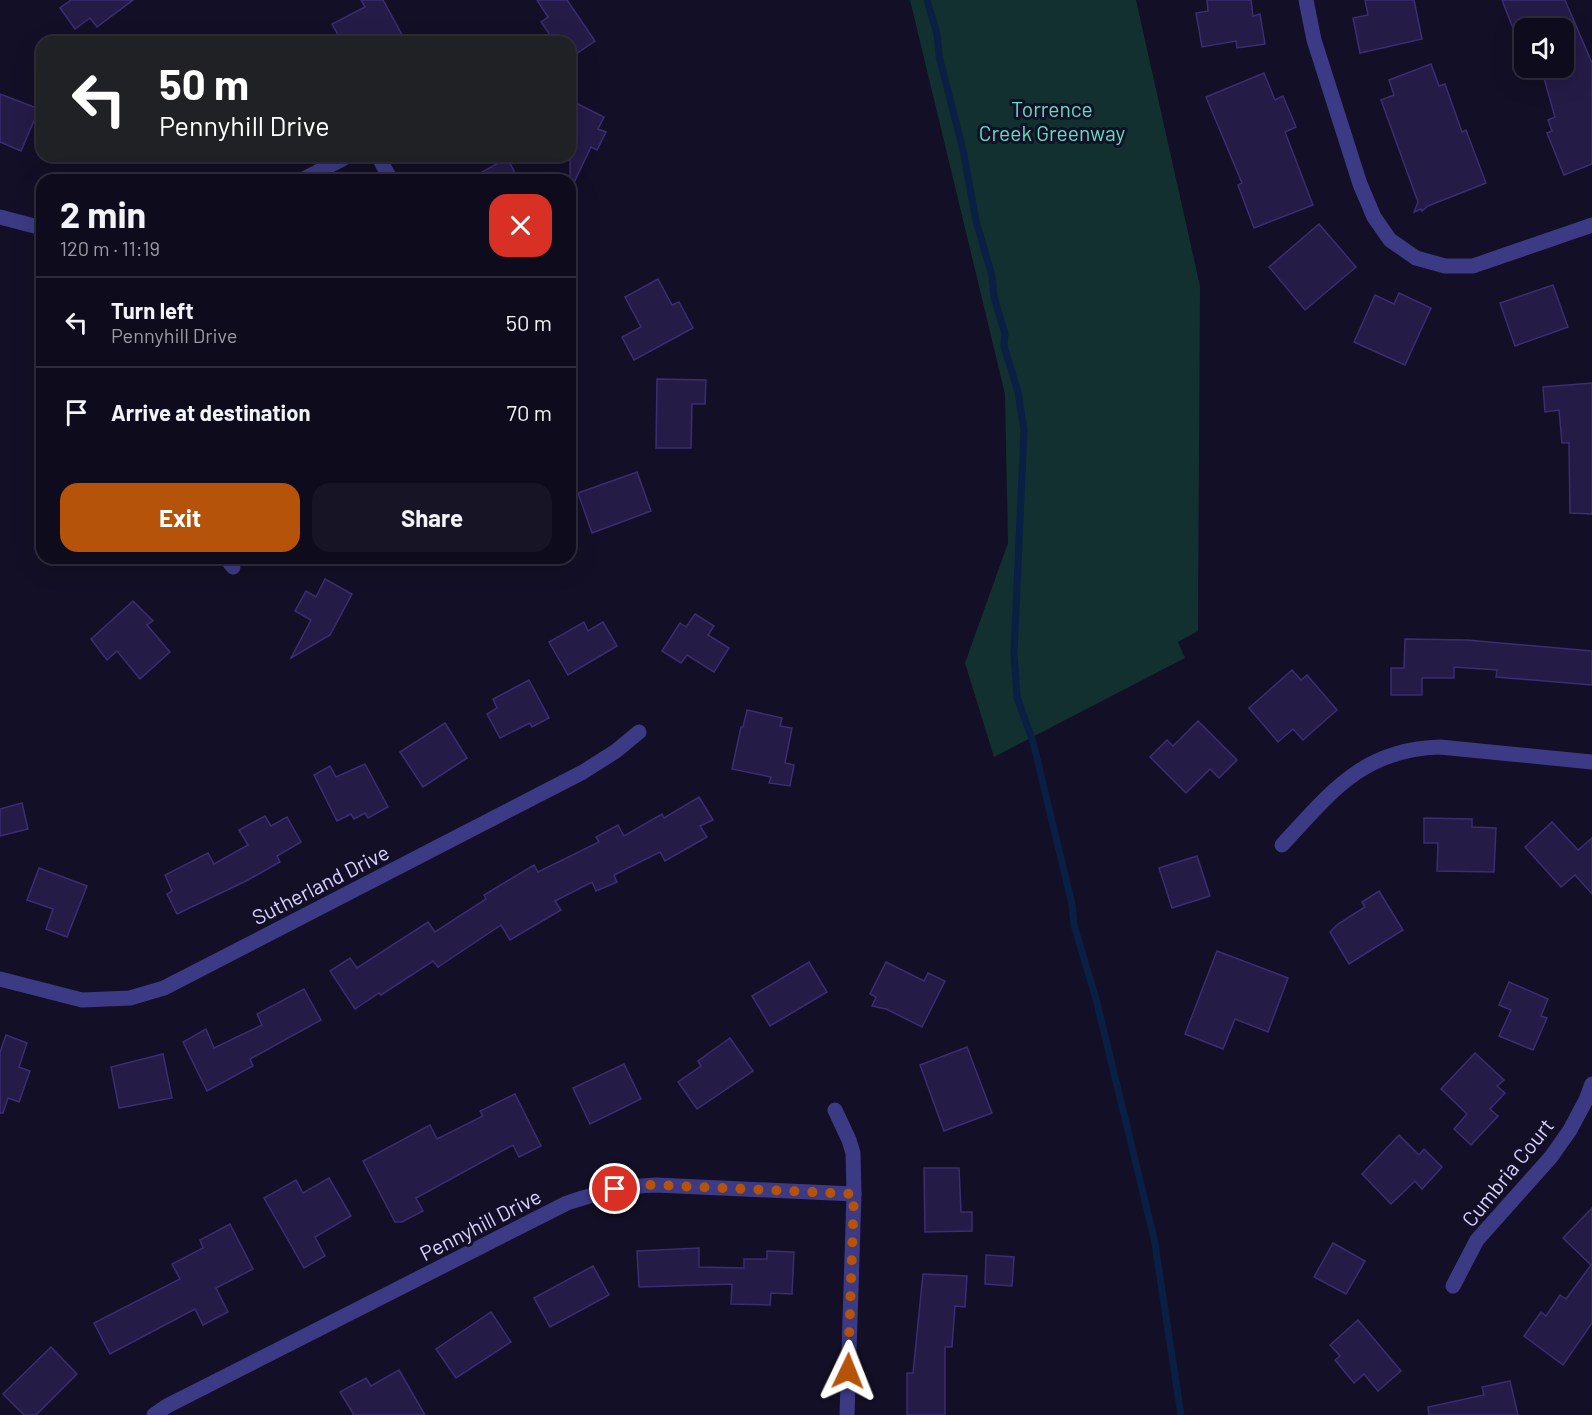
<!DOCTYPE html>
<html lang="en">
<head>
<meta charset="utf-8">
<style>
	body { margin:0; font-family:Barlow,sans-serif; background:#171425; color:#f1f3f6; height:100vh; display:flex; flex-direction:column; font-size:22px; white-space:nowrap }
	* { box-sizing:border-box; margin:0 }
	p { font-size:20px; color:#9b9ba3 }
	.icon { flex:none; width:33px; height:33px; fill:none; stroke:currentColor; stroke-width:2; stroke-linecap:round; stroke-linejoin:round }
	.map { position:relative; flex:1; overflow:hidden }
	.side { position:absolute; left:36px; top:174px; width:540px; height:390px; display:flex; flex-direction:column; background:#0e0b1c; border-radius:18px; box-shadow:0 6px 24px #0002,0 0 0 2px #2e2b3b }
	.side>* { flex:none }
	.guide { position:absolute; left:36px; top:36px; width:540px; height:126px; border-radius:18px; box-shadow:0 6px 24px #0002,0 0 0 2px #2e2b3b; background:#202124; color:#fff; overflow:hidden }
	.controls { position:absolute; left:1514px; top:18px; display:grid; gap:12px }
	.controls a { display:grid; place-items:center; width:60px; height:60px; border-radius:12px; background:#0e0b1c; box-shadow:0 6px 24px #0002,0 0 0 2px #2e2b3b; font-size:30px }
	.pin { position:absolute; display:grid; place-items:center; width:51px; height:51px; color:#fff; margin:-26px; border:3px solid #fff; border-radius:50%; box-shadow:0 2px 6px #0007 }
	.me { position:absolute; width:66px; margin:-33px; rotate:2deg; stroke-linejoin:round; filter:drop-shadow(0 0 4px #0008) }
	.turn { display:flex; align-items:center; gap:21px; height:126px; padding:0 24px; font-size:27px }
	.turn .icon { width:78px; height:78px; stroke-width:2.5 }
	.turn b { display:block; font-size:42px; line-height:51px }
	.round { display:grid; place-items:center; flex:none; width:63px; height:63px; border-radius:18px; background:#171425 }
	.head { display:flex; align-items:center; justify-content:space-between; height:102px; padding:0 24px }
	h1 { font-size:36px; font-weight:700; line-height:45px }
	.action { display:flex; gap:12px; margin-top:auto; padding:12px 24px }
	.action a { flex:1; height:69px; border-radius:18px; background:#b45309; color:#fff; font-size:24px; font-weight:700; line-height:69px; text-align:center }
	.action a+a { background:#171425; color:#f1f3f6 }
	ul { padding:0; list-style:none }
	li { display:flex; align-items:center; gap:18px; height:90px; padding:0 24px; border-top:2px solid #2e2b3b }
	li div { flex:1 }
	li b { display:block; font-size:22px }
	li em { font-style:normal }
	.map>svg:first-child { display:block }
	.green { fill:#12302f }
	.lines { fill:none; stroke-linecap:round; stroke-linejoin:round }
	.stream { stroke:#0a1f44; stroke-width:7 }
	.building { fill:#241b47; stroke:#3b2d73; stroke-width:1.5 }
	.street { stroke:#3d3a85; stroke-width:15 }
	.route { stroke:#b45309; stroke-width:10; stroke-dasharray:0 18 }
	.labels { text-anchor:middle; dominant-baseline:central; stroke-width:6; stroke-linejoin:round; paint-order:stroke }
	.park-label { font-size:21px; fill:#5fe0c0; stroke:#130f26 }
	.street-label { font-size:21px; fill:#d9d4ff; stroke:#130f26 }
</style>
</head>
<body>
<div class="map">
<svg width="1592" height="1415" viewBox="0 0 1592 1415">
	<rect width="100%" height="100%" fill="#130f26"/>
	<!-- green -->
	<path class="green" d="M910 0H1136L1200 286 1198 631 1178 642 1185 658 994 757 965 663 1008 543 1005 394Z"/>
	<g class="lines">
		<!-- stream -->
		<path class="stream" d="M927 0 937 34 939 56 963 150 976 221 992 276 994 297 1005 334 1004 346 1018 392 1024 430 1014 653 1017 697 1033 742 1072 904 1074 925 1096 999 1154 1238 1181 1415"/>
	</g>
	<!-- building -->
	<g class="building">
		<path d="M71 0H133L97 27 90 18 75 29 60 8Z"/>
		<path d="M361 0H383L406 42H342L332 24 365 7Z"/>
		<path d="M537 0H567L595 41 570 58V42H555L541 22 548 17Z"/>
		<path d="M1207 0H1251L1253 16 1260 14 1265 44 1237 48 1236 41 1202 47 1196 13 1208 11Z"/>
		<path d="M1365 0H1414L1422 39 1360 53 1353 18 1368 15Z"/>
		<path d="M1502 0H1565L1592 63V164L1564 175 1547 133 1552 131 1548 120 1555 117 1541 68H1563V28H1513Z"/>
		<path d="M1431 64 1439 86 1445 84 1462 132 1466 130 1486 183 1428 206 1422 211 1421 209 1414 212 1418 202 1381 100 1394 95 1389 80Z"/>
		<path d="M1264 73 1275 100 1283 96 1296 127 1285 132 1313 205 1254 228 1238 185 1242 183 1206 97Z"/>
		<path d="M0 94 39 109 21 151 0 142Z"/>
		<path d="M570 100 604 117 598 129 606 132 597 150 591 147 570 191Z"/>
		<path d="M507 158 519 180H468Z"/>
		<path d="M1319 224 1356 267 1305 310 1269 267Z"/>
		<path d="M658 279 672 305 679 302 693 328 634 360 622 337 641 327 625 297Z"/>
		<path d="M1553 285 1568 327 1515 346 1500 303Z"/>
		<path d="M1399 293 1431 308 1405 365 1354 342 1375 295 1394 304Z"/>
		<path d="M657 379 706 380 705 404H692L691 448H656Z"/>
		<path d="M1592 383V514L1570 513 1569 443H1562L1559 410 1545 412 1543 387Z"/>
		<path d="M637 472 651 511 592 533 578 493Z"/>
		<path d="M325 579 352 594 330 635 291 658 311 620 295 611 306 591 316 597Z"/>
		<path d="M133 601 153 621 147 625 170 652 140 679 117 651 107 660 91 639Z"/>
		<path d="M695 614 714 626 708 635 729 648 714 672 687 655 681 663 662 651 680 623 686 627Z"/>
		<path d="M584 622 588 631 603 622 617 646 568 675 549 642Z"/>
		<path d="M1405 639 1467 640 1592 651V685L1496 677 1497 670 1454 667V678H1422V695H1391V668H1404Z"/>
		<path d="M1292 670 1301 680 1307 675 1337 710 1303 740 1293 729 1278 742 1249 708Z"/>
		<path d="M529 680 549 718 532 727 530 723 500 738 487 714 497 708 493 699Z"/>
		<path d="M747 710 782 718 780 726 792 728 785 763 794 765 790 786 769 783 771 777 732 769 741 727H743Z"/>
		<path d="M1198 721 1237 760 1219 778 1210 769 1186 793 1150 757 1167 740 1173 746Z"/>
		<path d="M445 723 467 758 423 787 400 752Z"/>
		<path d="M365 764 388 807 368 818 365 813 354 819 351 814 337 821 314 775 330 766 336 777Z"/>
		<path d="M699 797 713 820 700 826 707 837 665 861 660 852 614 875 617 882 596 891 592 882 555 901 561 910 510 940 501 925 438 967 433 961 381 995 379 993 355 1009 330 971 350 958 357 968 428 922 435 932 486 899 484 895 534 865 538 872 599 842 596 837 618 825 624 836 662 814 664 818Z"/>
		<path d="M22 803 28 829 0 836V809Z"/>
		<path d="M265 816 271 826 287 817 301 842 277 856 280 862 246 881 177 914 167 894 172 891 165 875 208 853 214 864 248 845 239 830Z"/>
		<path d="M1424 818 1472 819V827L1496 828 1494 872 1437 871 1438 843H1424Z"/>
		<path d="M1552 822 1578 850 1592 838V894L1575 875 1561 887 1525 847Z"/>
		<path d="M1197 856 1210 896 1172 908 1159 868Z"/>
		<path d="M39 868 87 886 67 937 46 929 53 909 27 900Z"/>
		<path d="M1379 891 1403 930 1349 964 1330 932 1338 924 1365 907 1362 902Z"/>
		<path d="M1217 951 1288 978 1268 1032 1235 1019 1223 1049 1185 1034Z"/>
		<path d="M809 962 827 992 770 1026 752 996Z"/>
		<path d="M886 962 924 981 928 973 945 981 922 1027 886 1009 872 1006 876 997 870 994Z"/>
		<path d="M1509 982 1548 999 1541 1016 1547 1018 1533 1050 1499 1036 1511 1010 1499 1005Z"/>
		<path d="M304 989 321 1020 250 1059 253 1066 207 1091 183 1042 206 1029 214 1048 262 1025 257 1014Z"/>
		<path d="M6 1035 27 1043 19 1067 30 1071 19 1102 8 1098 3 1113H0V1052Z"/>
		<path d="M730 1038 753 1071 697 1109 678 1082 701 1066 698 1061Z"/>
		<path d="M967 1047 992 1113 944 1131 920 1065Z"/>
		<path d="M1475 1053 1504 1080 1497 1086 1505 1093 1490 1109 1498 1116 1471 1145 1454 1129 1467 1114 1441 1089Z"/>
		<path d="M163 1054 172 1098 119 1108 111 1067Z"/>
		<path d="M624 1064 641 1099 590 1124 573 1088Z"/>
		<path d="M515 1094 541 1146 519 1157 513 1145 416 1198 423 1211 402 1222H395L363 1161 430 1125 437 1139 483 1116 480 1111Z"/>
		<path d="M1399 1135 1419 1155 1424 1149 1442 1167 1422 1189 1415 1181 1391 1204 1362 1174Z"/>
		<path d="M924 1168H959L961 1212H972V1231L925 1232Z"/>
		<path d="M329 1178 351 1216 315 1237 325 1256 304 1268 264 1198 296 1180 303 1193Z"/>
		<path d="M1592 1208V1323L1563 1365 1524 1336 1541 1312 1546 1316 1560 1295 1566 1299 1591 1265 1563 1238Z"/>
		<path d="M230 1224 253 1269 216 1288 228 1312 203 1325 195 1309 110 1354 94 1323 180 1279 172 1264 203 1248 200 1240Z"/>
		<path d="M1333 1243 1365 1261 1346 1294 1314 1277Z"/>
		<path d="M699 1248V1267L744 1268V1259H767V1251L794 1252 792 1294 771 1293 770 1305 731 1304 732 1284 639 1287 637 1251Z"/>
		<path d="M986 1255 1014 1257 1012 1286 985 1284Z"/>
		<path d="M593 1266 609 1295 550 1327 534 1298Z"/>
		<path d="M923 1274 967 1276 965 1307 955 1306 952 1347H945V1415H907V1373H913Z"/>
		<path d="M491 1312 511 1342 456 1378 436 1349Z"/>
		<path d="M1358 1320 1401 1371 1378 1391 1364 1374 1354 1383 1335 1360 1340 1356 1330 1345Z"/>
		<path d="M51 1347 77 1374 36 1415H24L3 1394Z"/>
		<path d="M399 1370 425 1415H354L340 1392 366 1378 371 1386Z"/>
		<path d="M1510 1381 1518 1415H1429L1428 1407 1484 1395 1482 1387Z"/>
	</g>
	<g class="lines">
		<!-- street -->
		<g class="street">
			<path d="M1306 0 1314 40 1360 184 1374 217 1390 240 1416 258 1445 266H1473L1592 225"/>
			<path d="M378 156 391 180"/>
			<path d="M302 180 348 156"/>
			<path d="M0 217 42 228"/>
			<path d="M226 558 233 567"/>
			<path d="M1282 845C1331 792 1363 749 1440 747L1592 762"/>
			<path d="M0 979 82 1000 130 998 164 988 583 772 616 751 639 732"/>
			<path d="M835 1110 849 1140 853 1153 854 1194 847 1415"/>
			<path d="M1453 1286 1477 1240 1551 1157 1570 1130 1586 1100 1592 1084"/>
			<path d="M154 1415 167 1406 567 1203C597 1193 624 1186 656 1185L854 1194"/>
		</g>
	</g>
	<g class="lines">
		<!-- route -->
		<path class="route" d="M615 1189 632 1185H656L854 1194 848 1371"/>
	</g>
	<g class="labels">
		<!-- park labels -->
		<g class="park-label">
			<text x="1052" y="108">Torrence<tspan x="1052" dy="24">Creek Greenway</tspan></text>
		</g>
		<!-- street labels -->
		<g class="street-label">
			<text transform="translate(320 884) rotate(-27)">Sutherland Drive</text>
			<text transform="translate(1507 1172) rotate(-51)">Cumbria Court</text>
			<text transform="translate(480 1224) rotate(-27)">Pennyhill Drive</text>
		</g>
	</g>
</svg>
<div class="controls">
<a><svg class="icon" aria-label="sound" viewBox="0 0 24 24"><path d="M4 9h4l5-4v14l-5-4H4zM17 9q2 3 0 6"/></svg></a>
</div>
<div class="pin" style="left:615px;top:1189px;background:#d93025"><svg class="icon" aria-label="arrive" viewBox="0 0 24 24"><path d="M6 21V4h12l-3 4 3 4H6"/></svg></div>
<svg class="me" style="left:848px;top:1371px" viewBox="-20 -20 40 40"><path d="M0-17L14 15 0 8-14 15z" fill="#b45309" stroke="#fff" stroke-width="4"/></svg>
<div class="guide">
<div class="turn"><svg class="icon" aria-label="left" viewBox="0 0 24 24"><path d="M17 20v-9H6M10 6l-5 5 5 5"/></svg><div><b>50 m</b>Pennyhill Drive</div></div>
</div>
<section class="side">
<div class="head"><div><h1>2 min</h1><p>120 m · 11:19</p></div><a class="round" style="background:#d93025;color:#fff"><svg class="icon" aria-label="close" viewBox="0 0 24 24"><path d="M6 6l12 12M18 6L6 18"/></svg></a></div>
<ul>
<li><svg class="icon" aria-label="left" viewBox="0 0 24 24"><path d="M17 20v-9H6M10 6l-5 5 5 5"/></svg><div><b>Turn left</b><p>Pennyhill Drive</p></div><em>50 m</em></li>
<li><svg class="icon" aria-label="arrive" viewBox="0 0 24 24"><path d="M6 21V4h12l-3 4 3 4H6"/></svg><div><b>Arrive at destination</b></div><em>70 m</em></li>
</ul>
<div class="action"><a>Exit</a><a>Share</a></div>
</section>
</div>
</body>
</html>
